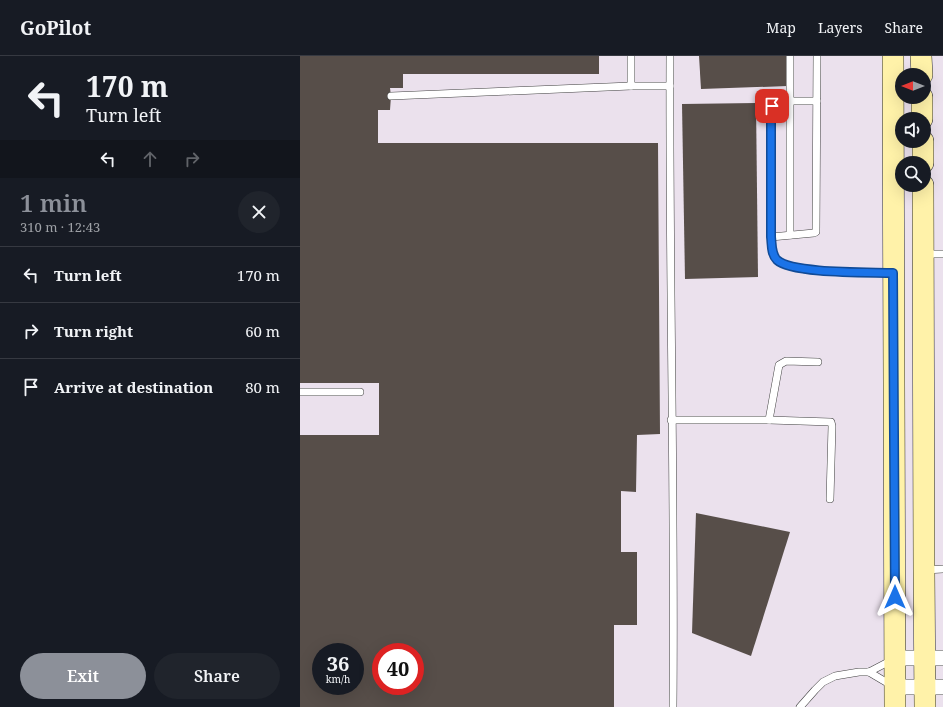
<!DOCTYPE html>
<html lang="en">
<head>
<meta charset="utf-8">
<style>
	body { margin:0; font-family:"Noto Serif",serif; background:#20242c; color:#f1f3f6; height:100vh; display:flex; flex-direction:column; font-size:15px; white-space:nowrap }
	* { box-sizing:border-box; margin:0 }
	p { font-size:13px; color:#9ea1a6 }
	.icon { flex:none; width:22px; height:22px; fill:none; stroke:currentColor; stroke-width:2; stroke-linecap:round; stroke-linejoin:round }
	.map { position:relative; flex:1; overflow:hidden }
	.side { display:flex; flex-direction:column; background:#171b24; width:300px }
	.side>* { flex:none }
	.banner { background:#171b24; color:#f1f3f6; overflow:hidden }
	.needle { width:26px; rotate:270deg }
	.controls { position:absolute; left:595px; top:12px; display:grid; gap:8px }
	.controls a { display:grid; place-items:center; width:36px; height:36px; border-radius:50%; background:#171b24; box-shadow:0 4px 16px #0002; font-size:20px }
	.speed { position:absolute; left:12px; top:587px; display:flex; gap:8px; font-size:20px; font-weight:700; text-align:center }
	.speed>* { display:grid; place-content:center; width:52px; height:52px; border-radius:50%; background:#171b24; box-shadow:0 4px 16px #0002; line-height:1 }
	.speed small { font-size:10px; font-weight:400 }
	.speed .limit { border:6px solid #d22; background:#fff; color:#111 }
	.pin { position:absolute; display:grid; place-items:center; width:34px; height:34px; color:#fff; margin:-17px; border-radius:8px; box-shadow:0 2px 6px #0006 }
	.me { position:absolute; width:44px; margin:-22px; rotate:0deg; stroke-linejoin:round; filter:drop-shadow(0 0 3px #0008) }
	.turn { display:flex; align-items:center; gap:14px; height:84px; padding:0 20px; font-size:18px }
	.turn .icon { width:52px; height:52px; stroke-width:2.5 }
	.turn b { display:block; font-size:28px; line-height:34px }
	.lanes { display:flex; align-items:center; height:38px; padding:0 20px; background:#0003; justify-content:center; gap:20px; direction:ltr }
	.lanes .off { opacity:.35 }
	.round { display:grid; place-items:center; flex:none; width:42px; height:42px; border-radius:21px; background:#20242c }
	.headline { display:flex; align-items:center; justify-content:space-between; height:68px; padding:0 20px }
	h1 { font-size:24px; font-weight:600; line-height:30px; color:#8c9099 }
	.action { display:flex; gap:8px; margin-top:auto; padding:8px 20px }
	.action a { flex:1; height:46px; border-radius:24px; background:#8c9099; color:#fff; font-size:16px; font-weight:600; line-height:46px; text-align:center }
	.action a+a { background:#20242c; color:#f1f3f6 }
	ul { padding:0; list-style:none }
	li { display:flex; align-items:center; gap:12px; height:56px; padding:0 20px; border-top:1px solid #363941 }
	li div { flex:1 }
	li b { display:block; font-size:15px }
	li em { font-style:normal }
	header { display:flex; align-items:center; gap:24px; box-sizing:border-box; height:56px; padding:0 20px; background:#171b24; border-bottom:1px solid #363941 }
	header strong { font-size:19px }
	nav { display:flex; gap:22px; margin-inline-start:auto; font-size:14px }
	main { display:flex; flex:1; min-height:0 }
	.map>svg:first-child { display:block }
	.industrial { fill:#ebe1ed; fill-rule:evenodd }
	.building { fill:#574e49; fill-rule:evenodd }
	.lines { fill:none; stroke-linecap:round; stroke-linejoin:round }
	.lane-casing { stroke:#404040; stroke-width:8 }
	.street-casing { stroke:#404040; stroke-width:16 }
	.secondary-casing { stroke:#2f2f2f; stroke-width:22 }
	.lane { stroke:#fff; stroke-width:7 }
	.street { stroke:#fff; stroke-width:15 }
	.secondary { stroke:#fff2a9; stroke-width:21 }
	.route-casing { stroke:#114b97; stroke-width:10 }
	.route { stroke:#1a73e8; stroke-width:7 }
</style>
</head>
<body>
<header>
<strong>GoPilot</strong>
<nav><a>Map</a><a>Layers</a><a>Share</a></nav>
</header>
<main>
<section class="side">
<div class="banner">
<div class="turn"><svg class="icon" aria-label="left" viewBox="0 0 24 24"><path d="M17 20v-9H6M10 6l-5 5 5 5"/></svg><div><b>170 m</b>Turn left</div></div>
<div class="lanes"><svg class="icon" aria-label="left" viewBox="0 0 24 24"><path d="M17 20v-9H6M10 6l-5 5 5 5"/></svg><svg class="icon off" aria-label="ahead" viewBox="0 0 24 24"><path d="M12 20V5M6 11l6-6 6 6"/></svg><svg class="icon off" aria-label="right" viewBox="0 0 24 24"><path d="M7 20v-9h11M14 6l5 5-5 5"/></svg></div>
</div>
<div class="headline"><div><h1>1 min</h1><p>310 m · 12:43</p></div><a class="round"><svg class="icon" aria-label="close" viewBox="0 0 24 24"><path d="M6 6l12 12M18 6L6 18"/></svg></a></div>
<ul>
<li><svg class="icon" aria-label="left" viewBox="0 0 24 24"><path d="M17 20v-9H6M10 6l-5 5 5 5"/></svg><div><b>Turn left</b></div><em>170 m</em></li>
<li><svg class="icon" aria-label="right" viewBox="0 0 24 24"><path d="M7 20v-9h11M14 6l5 5-5 5"/></svg><div><b>Turn right</b></div><em>60 m</em></li>
<li><svg class="icon" aria-label="arrive" viewBox="0 0 24 24"><path d="M6 21V4h12l-3 4 3 4H6"/></svg><div><b>Arrive at destination</b></div><em>80 m</em></li>
</ul>
<div class="action"><a>Exit</a><a>Share</a></div>
</section>
<div class="map">
<svg width="643" height="651" viewBox="0 0 643 651">
	<rect width="100%" height="100%" fill="#fffbee"/>
	<!-- industrial -->
	<path class="industrial" d="M0 0H643V651H0ZM602 19H624V41H602ZM602 63H624V85H602ZM602 107H624V129H602ZM21 596H55V630H21ZM81 596H115V630H81Z"/>
	<!-- building -->
	<g class="building">
		<path d="M0 0H299V18H103V32H90L91 40 90 54H78V87H358L360 378 337 379 336 436 321 435V496H337V569H314V651H0V379H79V327H0ZM21 596H55V630H21ZM81 596H115V630H81Z"/>
		<path d="M399 0H488V30L401 33Z"/>
		<path d="M456 47 458 221 385 223 382 48Z"/>
		<path d="M396 457 490 476 451 600 392 577Z"/>
	</g>
	<g class="lines">
		<!-- lane casing -->
		<g class="lane-casing">
			<g id="lane">
				<path d="M331 0V30H370"/>
				<path d="M370 0C369 217 375 434 373 651"/>
				<path d="M490 0V179"/>
				<path d="M91 40 331 30"/>
				<path d="M517 45H490L475 47 472 50 471 59V181C472 189 471 198 477 204 493 219 569 216 593 217"/>
				<path d="M471 181 514 177 516 176 517 0"/>
				<path d="M624 198H643"/>
				<path d="M0 336H60"/>
				<path d="M371 364H469L479 309 486 305 518 306"/>
				<path d="M469 364 531 366 532 370 530 443"/>
				<path d="M625 514 643 513"/>
				<path d="M569 616 591 629"/>
				<path d="M500 651 515 634 523 626 535 620 559 616H569L592 604"/>
			</g>
		</g>
		<!-- street casing -->
		<g class="street-casing">
			<g id="street">
				<path d="M595 602H643"/>
				<path d="M595 631H643"/>
			</g>
		</g>
		<!-- secondary casing -->
		<g class="secondary-casing">
			<g id="secondary">
				<path d="M593 0 595 651"/>
				<path d="M621 0 622 19"/>
				<path d="M622 41V63"/>
				<path d="M623 85V107"/>
				<path d="M623 129 624 514 625 651"/>
			</g>
		</g>
		<!-- lane -->
		<use href="#lane" class="lane"/>
		<!-- street -->
		<use href="#street" class="street"/>
		<!-- secondary -->
		<use href="#secondary" class="secondary"/>
	</g>
	<g class="lines">
		<!-- route casing -->
		<g class="route-casing">
			<path id="route" d="M472 50 471 59V181C472 189 471 198 477 204 492 218 570 216 593 217L595 541"/>
		</g>
		<!-- route -->
		<use href="#route" class="route"/>
	</g>
</svg>
<div class="controls">
<a><svg class="needle" viewBox="-14 -14 28 28"><path d="M0-13l5 13h-10z" fill="#e53935"/><path d="M0 13l5-13h-10z" fill="#9ea1a6"/></svg></a>
<a><svg class="icon" aria-label="sound" viewBox="0 0 24 24"><path d="M4 9h4l5-4v14l-5-4H4zM17 9q2 3 0 6"/></svg></a>
<a><svg class="icon" aria-label="search" viewBox="0 0 24 24"><circle cx="10" cy="10" r="6"/><path d="M15 15l6 6"/></svg></a>
</div>
<div class="speed"><div>36<small>km/h</small></div><div class="limit">40</div></div>
<div class="pin" style="left:472px;top:50px;background:#d93025"><svg class="icon" aria-label="arrive" viewBox="0 0 24 24"><path d="M6 21V4h12l-3 4 3 4H6"/></svg></div>
<svg class="me" style="left:595px;top:541px" viewBox="-20 -20 40 40"><path d="M0-17L14 15 0 8-14 15z" fill="#1a73e8" stroke="#fff" stroke-width="4"/></svg>
</div>
</main>
</body>
</html>
